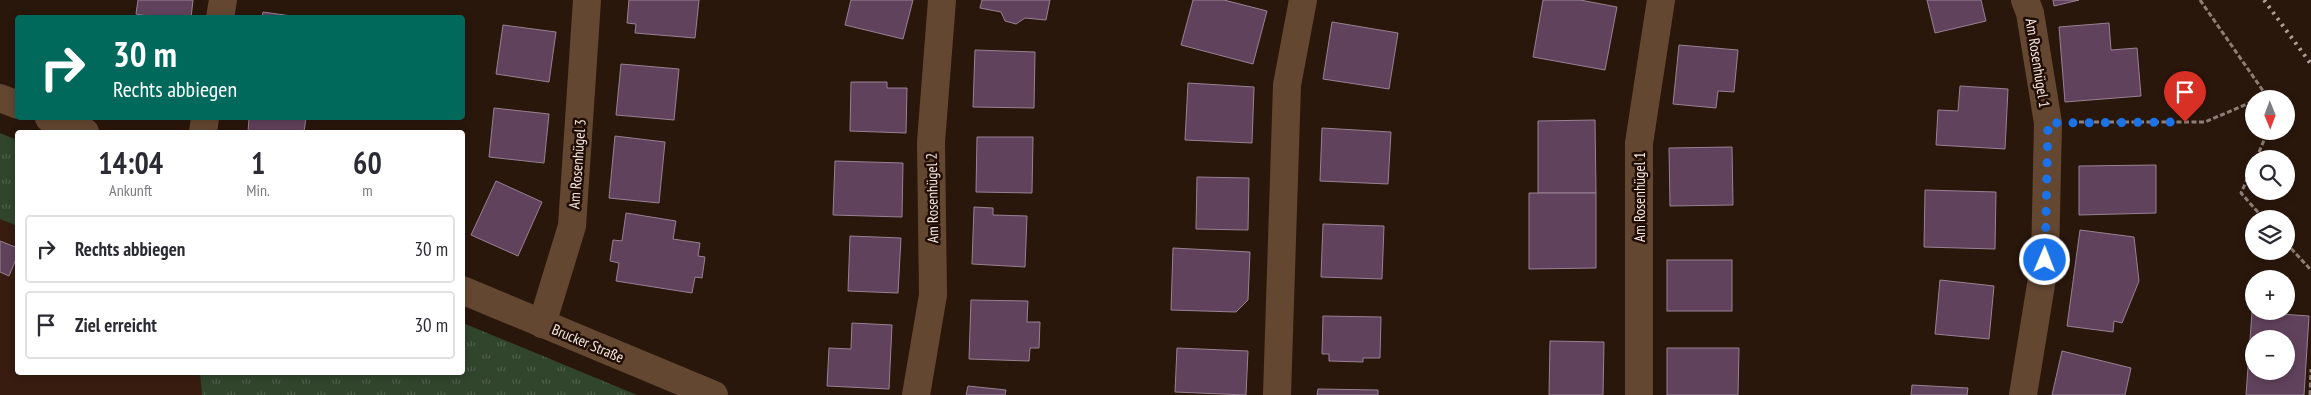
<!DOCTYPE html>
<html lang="de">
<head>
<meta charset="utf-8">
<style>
	body { margin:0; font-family:"PT Sans Narrow",sans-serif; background:#f7f7f7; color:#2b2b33; height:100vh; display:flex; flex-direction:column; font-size:19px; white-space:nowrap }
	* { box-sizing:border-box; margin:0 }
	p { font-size:16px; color:#7c7c81 }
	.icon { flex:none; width:28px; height:28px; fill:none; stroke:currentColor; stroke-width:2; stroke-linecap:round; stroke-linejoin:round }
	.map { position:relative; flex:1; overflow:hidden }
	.details { position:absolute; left:15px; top:130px; width:450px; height:245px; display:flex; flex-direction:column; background:#fff; border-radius:5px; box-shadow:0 2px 8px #0003 }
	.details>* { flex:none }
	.top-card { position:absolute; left:15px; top:15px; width:450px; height:105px; border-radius:5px; box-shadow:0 2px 8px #0003; background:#00695c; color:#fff; overflow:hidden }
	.needle { width:32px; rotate:179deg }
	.controls { position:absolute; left:2245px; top:90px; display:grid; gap:10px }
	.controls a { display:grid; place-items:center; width:50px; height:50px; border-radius:50%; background:#fff; box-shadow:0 2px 8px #0003; font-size:25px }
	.pin { position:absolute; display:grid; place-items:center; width:42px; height:42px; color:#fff; margin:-51px -21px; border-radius:50% 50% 50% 0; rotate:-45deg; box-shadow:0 0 5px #0007 }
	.pin .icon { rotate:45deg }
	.me { position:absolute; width:55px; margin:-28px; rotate:1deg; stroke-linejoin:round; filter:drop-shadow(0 0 4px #0008) }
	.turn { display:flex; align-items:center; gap:18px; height:105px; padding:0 15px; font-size:22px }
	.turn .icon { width:65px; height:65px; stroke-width:2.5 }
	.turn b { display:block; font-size:35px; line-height:42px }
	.eta { display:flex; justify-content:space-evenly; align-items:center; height:85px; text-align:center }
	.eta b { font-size:30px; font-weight:800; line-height:35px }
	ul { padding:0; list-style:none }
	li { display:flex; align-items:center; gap:15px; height:68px; margin:0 10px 8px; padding:0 5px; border:2px solid #e1e1e2; border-radius:5px }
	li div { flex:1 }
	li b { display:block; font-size:19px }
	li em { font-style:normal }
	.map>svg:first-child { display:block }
	.built { fill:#371c0f }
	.grass { fill:url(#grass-tufts) }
	.building { fill:#61425c; stroke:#988193; fill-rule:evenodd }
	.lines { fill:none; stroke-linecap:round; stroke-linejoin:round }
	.path { stroke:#8f7e75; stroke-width:3; stroke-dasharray:5 2.5; stroke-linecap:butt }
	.minor { stroke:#644731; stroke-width:28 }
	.rail { stroke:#af9f96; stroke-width:4; stroke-dasharray:2.5 5; stroke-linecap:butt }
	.route { stroke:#1a73e8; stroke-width:9; stroke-dasharray:0 16.2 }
	.labels { text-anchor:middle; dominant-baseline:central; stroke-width:5; stroke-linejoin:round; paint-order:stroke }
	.street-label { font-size:15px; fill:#f7e8e1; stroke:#200d04 }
</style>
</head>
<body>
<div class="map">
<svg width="2311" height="395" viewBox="0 0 2311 395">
	<defs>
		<pattern id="grass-tufts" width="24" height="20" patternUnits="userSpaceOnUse" patternTransform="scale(1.25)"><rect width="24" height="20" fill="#30452c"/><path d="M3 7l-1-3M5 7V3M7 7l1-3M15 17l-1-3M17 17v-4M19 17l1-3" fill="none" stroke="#4f604a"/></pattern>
	</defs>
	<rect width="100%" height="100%" fill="#2a170c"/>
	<!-- built -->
	<path class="built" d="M0 219 17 226 18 372 200 373 202 395H0Z"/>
	<!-- grass -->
	<g class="grass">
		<path d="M0 133 17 140V226L0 219Z"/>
		<path d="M463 323 637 395H202L200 373 462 372Z"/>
	</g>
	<!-- building -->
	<g class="building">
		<path d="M138 0H193L191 18H160L136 14Z"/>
		<path d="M629 0H699L695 38 635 33 636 24 627 23Z"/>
		<path d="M851 0H913L903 39 845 25Z"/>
		<path d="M982 0H1050L1046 20 1025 18 1016 24 1005 21 1001 12 980 8Z"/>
		<path d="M1193 0H1224L1267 11 1253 64 1181 45Z"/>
		<path d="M1543 0H1580L1617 7 1605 70 1533 57Z"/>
		<path d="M1927 0H1981L1986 21 1935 33Z"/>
		<path d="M2053 0H2079L2054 6Z"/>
		<path d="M263 12 306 18H262Z"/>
		<path d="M1332 22 1398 33 1389 89 1323 79Z"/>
		<path d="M2109 23 2111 50 2137 48 2141 96 2065 102 2059 27Z"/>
		<path d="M503 25 556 32 549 82 496 74Z"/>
		<path d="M1679 45 1738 50 1734 92 1718 91 1716 108 1673 104Z"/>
		<path d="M975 50 1035 52 1034 108 973 107Z"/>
		<path d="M621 64 679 69 674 120 616 115Z"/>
		<path d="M851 82H887V88H907L906 133 850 131Z"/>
		<path d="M1188 83 1254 87 1252 143 1185 140Z"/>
		<path d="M1960 86 2008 89 2005 149 1936 145 1938 110 1958 111Z"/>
		<path d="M494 108 549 114 544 163 489 157Z"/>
		<path d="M249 118H306L304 132H248Z"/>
		<path d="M1595 120 1596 193H1538V121Z"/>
		<path d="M1322 128 1391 132 1388 184 1320 181Z"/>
		<path d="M615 136 665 142 659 203 609 198Z"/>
		<path d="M977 137H1033L1032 193 976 192Z"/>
		<path d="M1732 147 1733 205 1670 206 1669 148Z"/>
		<path d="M835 161 903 163 902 217 833 215Z"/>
		<path d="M2156 165V213L2079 215V166Z"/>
		<path d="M1197 177 1249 178 1248 230 1196 229Z"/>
		<path d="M496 181 542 202 518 256 471 235Z"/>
		<path d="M1925 190 1996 192 1995 249 1924 247Z"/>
		<path d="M1529 193H1596V268L1529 269Z"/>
		<path d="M974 207 993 208V215L1027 216 1025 267 972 264Z"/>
		<path d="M626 213 676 221 673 239 700 243 698 256 705 257 702 278 695 277 692 293 616 281 619 263 610 261 613 240 622 241Z"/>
		<path d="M1323 224 1384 226 1382 279 1321 277Z"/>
		<path d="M2080 230 2134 237 2139 281 2122 323 2114 321 2113 332 2067 326Z"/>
		<path d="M850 236 901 238 898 293 848 291Z"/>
		<path d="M0 241 18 248V254L9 276 0 272Z"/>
		<path d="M1173 248 1250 252 1248 300 1236 312 1171 310Z"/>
		<rect x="1667" y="260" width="65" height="51"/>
		<path d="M1940 280 1994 286 1989 339 1935 334Z"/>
		<path d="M971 300 1028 301 1027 322H1040L1039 348H1030L1029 361 969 359Z"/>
		<path d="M2252 312 2309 316 2304 395H2246ZM2254 339H2286V371H2254Z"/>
		<path d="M1323 316 1381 317 1380 358H1363V362L1329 361V354H1322Z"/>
		<path d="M852 323 892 325 889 389 827 386 829 348 851 349Z"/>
		<path d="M1550 341 1604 342 1603 395H1549Z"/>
		<path d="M1177 348 1248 351 1246 395 1175 392Z"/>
		<path d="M1667 348H1739L1738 395H1667Z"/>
		<path d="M2062 351 2131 368 2125 395H2052Z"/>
		<path d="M1912 385 1968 388 1967 395H1911Z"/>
		<path d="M968 386 1006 390 1005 395H966Z"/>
		<path d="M1318 389 1378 390V395H1317Z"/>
	</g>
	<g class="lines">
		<!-- path -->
		<g class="path">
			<path d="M2200 0 2266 95 2258 99"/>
			<path d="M2079 122H2205L2254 101"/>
			<path d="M2256 159 2268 131"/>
			<path d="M2254 164 2241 193 2264 219"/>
			<path d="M2286 243 2311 270"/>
			<path d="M2310 395 2311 369"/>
		</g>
		<!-- minor -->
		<g class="minor">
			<path d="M220 18 223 0"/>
			<path d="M0 98 18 105"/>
			<path d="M49 118 85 132"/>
			<path d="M203 132 205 118"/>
			<path d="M462 290 714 395"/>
			<path d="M542 324 572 226 587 0"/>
			<path d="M916 395 933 295 931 142 942 0"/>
			<path d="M1277 395 1287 85 1303 0"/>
			<path d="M1639 395V143L1661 0"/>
			<path d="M2023 395 2045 260 2048 123 2030 13 2025 0"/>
		</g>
		<!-- rail -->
		<path class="rail" d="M2264 0 2311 64"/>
	</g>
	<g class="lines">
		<!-- route -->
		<path class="route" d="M2045 260 2048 123 2185 122"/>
	</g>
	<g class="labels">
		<!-- street labels -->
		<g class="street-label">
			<text transform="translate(2038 63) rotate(81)">Am Rosenhügel 1</text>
			<text transform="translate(577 164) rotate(-86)">Am Rosenhügel 3</text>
			<text transform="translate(1639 197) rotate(-90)">Am Rosenhügel 1</text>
			<text transform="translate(932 198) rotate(-91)">Am Rosenhügel 2</text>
			<text transform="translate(588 343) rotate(23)">Brucker Straße</text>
		</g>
	</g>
</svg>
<div class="controls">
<a><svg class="needle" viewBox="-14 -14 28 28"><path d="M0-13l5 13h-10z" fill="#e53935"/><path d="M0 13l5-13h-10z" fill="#7c7c81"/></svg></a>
<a><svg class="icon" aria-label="search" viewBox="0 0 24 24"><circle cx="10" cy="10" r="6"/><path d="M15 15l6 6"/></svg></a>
<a><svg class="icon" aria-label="layers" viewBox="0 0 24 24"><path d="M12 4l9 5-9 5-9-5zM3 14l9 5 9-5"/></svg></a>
<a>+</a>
<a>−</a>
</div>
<div class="pin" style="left:2185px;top:122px;background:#d93025"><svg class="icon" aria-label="arrive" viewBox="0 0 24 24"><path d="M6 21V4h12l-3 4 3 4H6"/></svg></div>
<svg class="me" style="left:2045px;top:260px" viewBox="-20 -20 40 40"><circle r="17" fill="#1a73e8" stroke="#fff" stroke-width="3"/><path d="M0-11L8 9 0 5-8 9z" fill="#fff"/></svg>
<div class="top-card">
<div class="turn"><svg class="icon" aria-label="right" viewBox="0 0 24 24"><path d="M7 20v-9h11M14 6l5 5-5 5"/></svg><div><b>30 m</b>Rechts abbiegen</div></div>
</div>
<section class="details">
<div class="eta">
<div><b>14:04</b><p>Ankunft</p></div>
<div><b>1</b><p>Min.</p></div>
<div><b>60</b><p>m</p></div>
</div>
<ul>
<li><svg class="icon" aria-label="right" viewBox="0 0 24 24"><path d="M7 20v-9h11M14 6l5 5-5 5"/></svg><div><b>Rechts abbiegen</b></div><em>30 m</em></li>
<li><svg class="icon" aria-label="arrive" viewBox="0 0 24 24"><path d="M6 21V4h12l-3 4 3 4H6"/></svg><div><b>Ziel erreicht</b></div><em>30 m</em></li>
</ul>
</section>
</div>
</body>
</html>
